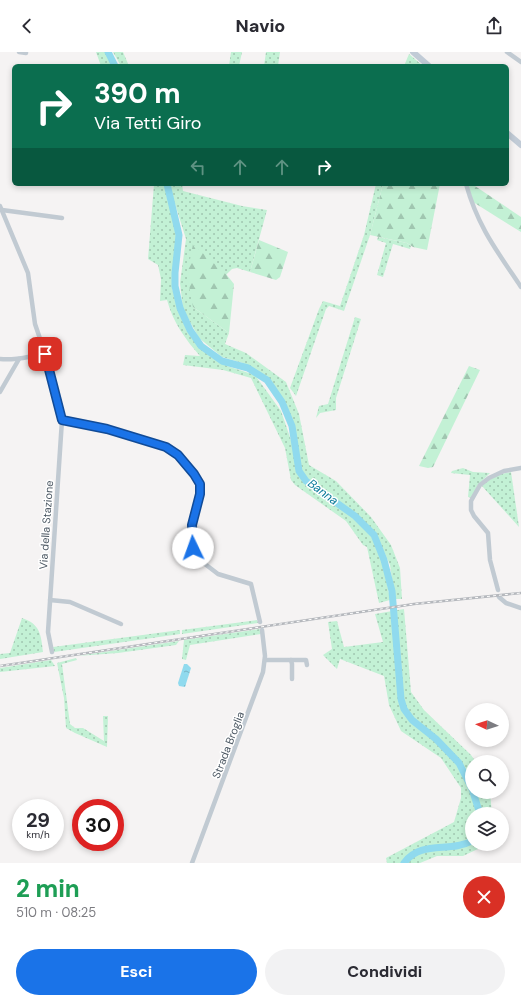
<!DOCTYPE html>
<html lang="it">
<head>
<meta charset="utf-8">
<style>
	body { margin:0; font-family:"DM Sans",sans-serif; background:#f2f2f3; color:#2b2b33; height:100vh; display:flex; flex-direction:column; font-size:15px; white-space:nowrap }
	* { box-sizing:border-box; margin:0 }
	p { font-size:13px; color:#7c7c81 }
	.icon { flex:none; width:22px; height:22px; fill:none; stroke:currentColor; stroke-width:2; stroke-linecap:round; stroke-linejoin:round }
	.map { position:relative; height:811px; overflow:hidden }
	.panel { display:flex; flex-direction:column; background:#fff; flex:1 }
	.panel>* { flex:none }
	.top-card { position:absolute; left:12px; top:12px; width:497px; height:122px; border-radius:6px; box-shadow:0 2px 6px #0003; background:#0b6e4f; color:#fff; overflow:hidden }
	.needle { width:26px; rotate:274deg }
	.fabs { position:absolute; left:465px; top:651px; display:grid; gap:8px }
	.fabs a { display:grid; place-items:center; width:44px; height:44px; border-radius:50%; background:#fff; box-shadow:0 2px 6px #0003; font-size:20px }
	.speed { position:absolute; left:12px; top:747px; display:flex; gap:8px; font-size:20px; font-weight:700; text-align:center }
	.speed>* { display:grid; place-content:center; width:52px; height:52px; border-radius:50%; background:#fff; box-shadow:0 2px 6px #0003; line-height:1 }
	.speed small { font-size:10px; font-weight:400 }
	.speed .limit { border:6px solid #d22; background:#fff; color:#111 }
	.pin { position:absolute; display:grid; place-items:center; width:34px; height:34px; color:#fff; margin:-17px; border-radius:8px; box-shadow:0 2px 6px #0006 }
	.me { position:absolute; width:44px; margin:-22px; rotate:357deg; stroke-linejoin:round; filter:drop-shadow(0 0 3px #0008) }
	.turn { display:flex; align-items:center; gap:14px; height:84px; padding:0 16px; font-size:18px }
	.turn .icon { width:52px; height:52px; stroke-width:2.5 }
	.turn b { display:block; font-size:28px; line-height:34px }
	.lanes { display:flex; align-items:center; height:38px; padding:0 16px; background:#0003; justify-content:center; gap:20px; direction:ltr }
	.lanes .off { opacity:.35 }
	.round { display:grid; place-items:center; flex:none; width:42px; height:42px; border-radius:21px; background:#f2f2f3 }
	.head { display:flex; align-items:center; justify-content:space-between; height:68px; padding:0 16px }
	h1 { font-size:24px; font-weight:800; line-height:30px; color:#1e9e55 }
	.cta { display:flex; gap:8px; margin-top:auto; padding:8px 16px }
	.cta a { flex:1; height:46px; border-radius:24px; background:#1a73e8; color:#fff; font-size:16px; font-weight:800; line-height:46px; text-align:center }
	.cta a+a { background:#f2f2f3; color:#2b2b33 }
	header { display:flex; justify-content:space-between; align-items:center; height:52px; padding:0 16px; background:#fff; font-size:18px; font-weight:800 }
	.map>svg:first-child { display:block }
	.grass { fill:url(#grass-dots) }
	.forest { fill:url(#forest-firs) }
	.water { fill:url(#water-ripples) }
	.lines { fill:none; stroke-linecap:round; stroke-linejoin:round }
	.river { stroke:#90daee; stroke-width:7 }
	.street { stroke:#c1cad2; stroke-width:4.5 }
	.secondary { stroke:#c1cbd6; stroke-width:6 }
	.rail-casing { stroke:#b5b8bd; stroke-width:2.5 }
	.rail { stroke:#fff; stroke-width:1; stroke-dasharray:3; stroke-linecap:butt }
	.route-casing { stroke:#114b97; stroke-width:10 }
	.route { stroke:#1a73e8; stroke-width:7 }
	.labels { text-anchor:middle; dominant-baseline:central; stroke-width:3; stroke-linejoin:round; paint-order:stroke }
	.street-label { font-size:11px; fill:#4a5661; stroke:#fff }
	.water-label { font-size:12px; font-style:italic; fill:#0c7c9b; stroke:#fff }
</style>
</head>
<body>
<header><svg class="icon" aria-label="back" viewBox="0 0 24 24"><path d="M15 5l-7 7 7 7"/></svg>Navio<svg class="icon" aria-label="share" viewBox="0 0 24 24"><path d="M12 15V3M7 8l5-5 5 5M5 13v7h14v-7"/></svg></header>
<div class="map">
<svg width="521" height="811" viewBox="0 0 521 811">
	<defs>
		<pattern id="grass-dots" width="8" height="8" patternUnits="userSpaceOnUse"><rect width="8" height="8" fill="#c3f1d5"/><path d="M2 2h.1M6 6h.1" fill="none" stroke="#a0c6b0" stroke-width="1.8" stroke-linecap="round"/></pattern>
		<pattern id="forest-firs" width="22" height="20" patternUnits="userSpaceOnUse"><rect width="22" height="20" fill="#c3f1d5"/><path d="M5 1l3.5 6h-7zM16 11l3.5 6h-7z" fill="#a0c6b0"/></pattern>
		<pattern id="water-ripples" width="26" height="14" patternUnits="userSpaceOnUse"><rect width="26" height="14" fill="#90daee"/><path d="M2 4q2-2 4 0t4 0M15 11q2-2 4 0t4 0" fill="none" stroke="#78b4c4"/></pattern>
	</defs>
	<rect width="100%" height="100%" fill="#f5f3f3"/>
	<!-- grass -->
	<g class="grass">
		<path d="M96 0H106L113 14H101Z"/>
		<path d="M113 0H123L129 14H121Z"/>
		<path d="M231 0H242L239 14H229Z"/>
		<path d="M266 0H280L278 14H264Z"/>
		<path d="M409 2 423 14H404Z"/>
		<path d="M154 132H166L167 146 176 172 177 192 172 236 178 258 187 279 198 294 219 309 227 314 255 323 281 359 292 391 297 420 305 430 352 464 370 482 383 507 390 548 379 551 367 495 363 493 346 469 295 433 291 428 285 396 251 326 223 318 183 313 185 303 200 304C185 287 173 270 167 248L160 249 161 227 158 213 148 207Z"/>
		<path d="M171 132H182L183 139 242 154 267 158 250 220 237 216 232 217 193 255 229 281 225 292 246 301 286 330 299 362 309 413 336 429 371 465 391 493 400 516 402 547H395L390 513 376 482 358 463 309 428 302 419 294 375 285 350 269 326 243 311 222 305 199 286 183 257 180 231 186 187 171 139Z"/>
		<path d="M376 132H383L370 183 344 259 329 254 326 257 296 344 290 336 319 257 323 249 340 254 364 183Z"/>
		<path d="M378 185 407 191 411 194 410 197 393 192 383 225 377 223 386 191 377 188Z"/>
		<path d="M355 265 361 267 336 346V358L320 361 316 366 319 354 328 352Z"/>
		<path d="M463 416 473 420 490 421 477 434 472 446 468 445 470 423 451 421 452 419Z"/>
		<path d="M511 420 519 475 482 434C491 425 499 422 511 420Z"/>
		<path d="M404 557 411 640 424 658 471 703 476 710H472V740H490L492 762H472V792H483L482 795 463 804H437L420 811H387L386 806 454 770 461 746V736L441 706 401 679 389 653 384 624 340 607 337 617 323 603 332 597 328 570 337 569 344 595 383 590 375 562Z"/>
		<path d="M22 566C40 572 41 582 43 600L0 607V602L10 601Z"/>
		<path d="M257 568 258 571 182 582V578Z"/>
		<path d="M260 577 261 582 190 593 186 608 182 607 184 588Z"/>
		<path d="M180 578V582L54 600 53 595Z"/>
		<path d="M179 589 176 593 118 601 77 604Z"/>
		<path d="M76 606 77 608 62 612 70 672 75 676H83L104 689 103 664H108L107 695 75 681 66 676 64 646 57 611Z"/>
		<path d="M51 608 55 614 0 620V616Z"/>
	</g>
	<!-- forest -->
	<g class="forest">
		<path d="M383 132H440L427 198 413 195 407 191 370 183Z"/>
		<path d="M468 132H472L521 165V180L473 150Z"/>
		<path d="M259 188 288 200 280 225 276 228 250 220Z"/>
		<path d="M193 192 226 222 234 232 229 281 193 255 187 223Z"/>
		<path d="M469 314 480 318 433 415 428 416 419 414Z"/>
	</g>
	<!-- water -->
	<path class="water" d="M184 612H187L191 616 185 635 179 634 178 631Z"/>
	<g class="lines">
		<!-- river -->
		<g class="river">
			<path d="M108 0 115 14"/>
			<path d="M167 132 179 183 175 221V234L180 256 190 278 201 294 222 309 248 316 267 328 282 350 292 374 299 419 306 429 355 464 374 483 384 508 392 539 401 647 404 657 412 668 436 687 459 711 472 737"/>
			<path d="M473 740 480 762"/>
			<path d="M404 811C421 788 449 801 472 789"/>
		</g>
		<!-- street -->
		<g class="street">
			<path d="M19 0 26 1"/>
			<path d="M507 0 521 10"/>
			<path d="M466 132C478 175 497 199 521 235"/>
			<path d="M0 154 28 221 35 272 48 310 62 368 97 374 174 399 194 422 200 432V442L192 473V493L195 501 205 512 218 522 251 532 260 570"/>
			<path d="M2 158 62 166"/>
			<path d="M0 307C17 309 28 304 45 302"/>
			<path d="M0 340 19 307"/>
			<path d="M498 538 490 508 488 481 474 464 471 458V449L480 433 489 426 504 419 521 416"/>
			<path d="M499 545 506 551 521 556"/>
			<path d="M50 548 70 550 121 572"/>
			<path d="M52 600 48 580 62 368"/>
			<path d="M265 608H306L307 613"/>
			<path d="M291 608 292 612V627"/>
			<path d="M192 811 263 620 265 604 262 578"/>
		</g>
		<!-- secondary -->
		<g class="secondary">
			<path d="M413 0 429 14"/>
			<path d="M507 81 521 93"/>
		</g>
		<!-- rail casing -->
		<g class="rail-casing">
			<path id="rail" d="M0 614 414 552 521 541"/>
		</g>
		<!-- rail -->
		<use href="#rail" class="rail"/>
	</g>
	<g class="lines">
		<!-- route casing -->
		<g class="route-casing">
			<path id="route" d="M45 302 62 368 107 377 166 395 178 403 194 422 200 432V442L192 473 193 496"/>
		</g>
		<!-- route -->
		<use href="#route" class="route"/>
	</g>
	<g class="labels">
		<!-- street labels -->
		<g class="street-label">
			<text transform="translate(46 473) rotate(-86)">Via della Stazione</text>
			<text transform="translate(228 693) rotate(-69)">Strada Broglia</text>
		</g>
		<!-- water labels -->
		<g class="water-label">
			<text transform="translate(323 440) rotate(37)">Banna</text>
		</g>
	</g>
</svg>
<div class="fabs">
<a><svg class="needle" viewBox="-14 -14 28 28"><path d="M0-13l5 13h-10z" fill="#e53935"/><path d="M0 13l5-13h-10z" fill="#7c7c81"/></svg></a>
<a><svg class="icon" aria-label="search" viewBox="0 0 24 24"><circle cx="10" cy="10" r="6"/><path d="M15 15l6 6"/></svg></a>
<a><svg class="icon" aria-label="layers" viewBox="0 0 24 24"><path d="M12 4l9 5-9 5-9-5zM3 14l9 5 9-5"/></svg></a>
</div>
<div class="speed"><div>29<small>km/h</small></div><div class="limit">30</div></div>
<div class="pin" style="left:45px;top:302px;background:#d93025"><svg class="icon" aria-label="arrive" viewBox="0 0 24 24"><path d="M6 21V4h12l-3 4 3 4H6"/></svg></div>
<svg class="me" style="left:193px;top:496px" viewBox="-20 -20 40 40"><circle r="19" fill="#fff"/><path d="M0-13L10 11 0 6-10 11z" fill="#1a73e8"/></svg>
<div class="top-card">
<div class="turn"><svg class="icon" aria-label="right" viewBox="0 0 24 24"><path d="M7 20v-9h11M14 6l5 5-5 5"/></svg><div><b>390 m</b>Via Tetti Giro</div></div>
<div class="lanes"><svg class="icon off" aria-label="left" viewBox="0 0 24 24"><path d="M17 20v-9H6M10 6l-5 5 5 5"/></svg><svg class="icon off" aria-label="ahead" viewBox="0 0 24 24"><path d="M12 20V5M6 11l6-6 6 6"/></svg><svg class="icon off" aria-label="ahead" viewBox="0 0 24 24"><path d="M12 20V5M6 11l6-6 6 6"/></svg><svg class="icon" aria-label="right" viewBox="0 0 24 24"><path d="M7 20v-9h11M14 6l5 5-5 5"/></svg></div>
</div>
</div>
<section class="panel">
<div class="head"><div><h1>2 min</h1><p>510 m · 08:25</p></div><a class="round" style="background:#d93025;color:#fff"><svg class="icon" aria-label="close" viewBox="0 0 24 24"><path d="M6 6l12 12M18 6L6 18"/></svg></a></div>
<div class="cta"><a>Esci</a><a>Condividi</a></div>
</section>
</body>
</html>
